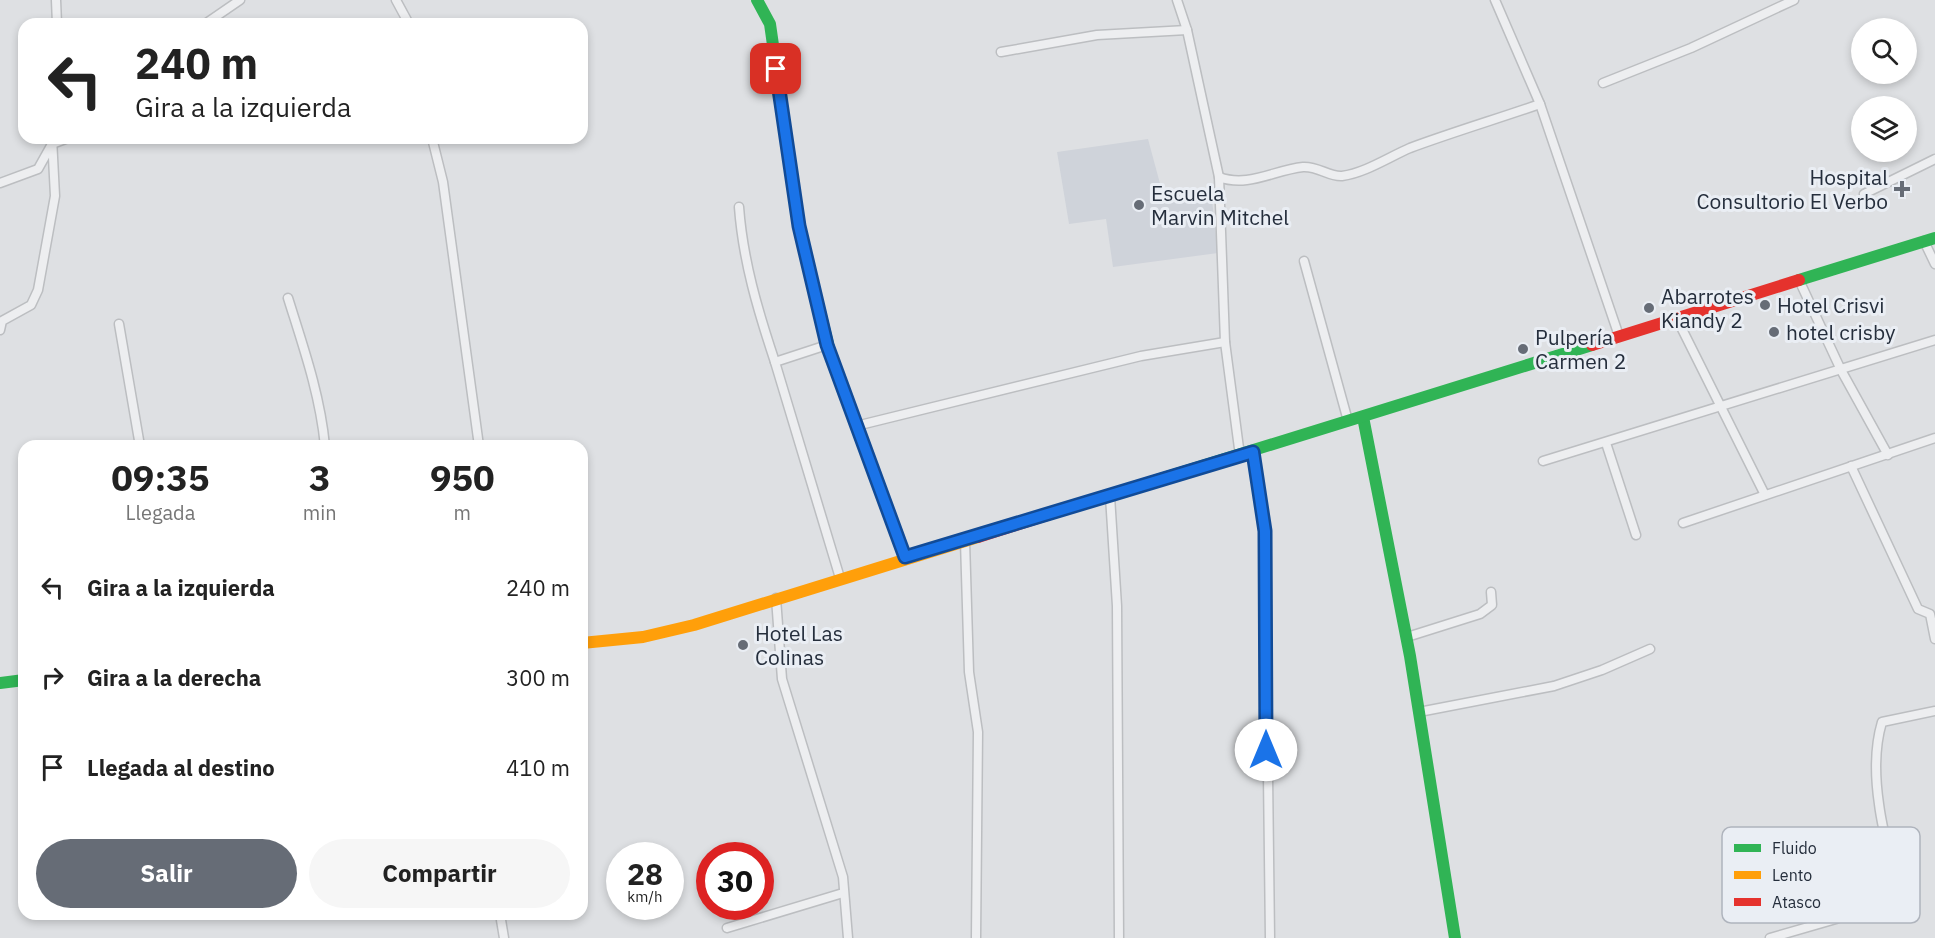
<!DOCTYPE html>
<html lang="es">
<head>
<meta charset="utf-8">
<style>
	body { margin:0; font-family:"IBM Plex Sans",sans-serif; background:#f6f6f6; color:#222; height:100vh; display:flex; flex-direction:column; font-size:22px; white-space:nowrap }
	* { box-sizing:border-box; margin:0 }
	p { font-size:20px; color:#767676 }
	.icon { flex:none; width:33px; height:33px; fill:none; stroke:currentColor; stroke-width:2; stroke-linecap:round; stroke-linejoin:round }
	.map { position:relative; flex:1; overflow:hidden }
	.details { position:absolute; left:18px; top:440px; width:570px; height:480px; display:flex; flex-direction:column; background:#fff; border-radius:18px; box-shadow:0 3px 9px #0003 }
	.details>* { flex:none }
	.top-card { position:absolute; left:18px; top:18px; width:570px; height:126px; border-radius:18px; box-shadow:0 3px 9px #0003; background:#fff; color:#222; overflow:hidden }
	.tools { position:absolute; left:1851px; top:18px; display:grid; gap:12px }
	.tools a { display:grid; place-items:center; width:66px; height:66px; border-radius:50%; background:#fff; box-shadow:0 3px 9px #0003; font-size:30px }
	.speed { position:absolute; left:606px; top:842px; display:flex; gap:12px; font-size:30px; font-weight:700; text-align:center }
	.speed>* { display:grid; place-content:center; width:78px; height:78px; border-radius:50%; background:#fff; box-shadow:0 3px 9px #0003; line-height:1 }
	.speed small { font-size:15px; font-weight:400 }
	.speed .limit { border:9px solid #d22; background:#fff; color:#111 }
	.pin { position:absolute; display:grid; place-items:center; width:51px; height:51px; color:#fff; margin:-26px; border-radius:12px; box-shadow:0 3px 9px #0006 }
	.me { position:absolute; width:66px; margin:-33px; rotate:0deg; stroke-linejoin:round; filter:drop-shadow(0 0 4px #0008) }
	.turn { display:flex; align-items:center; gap:21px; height:126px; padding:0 18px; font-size:27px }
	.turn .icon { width:78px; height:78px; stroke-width:2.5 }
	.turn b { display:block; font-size:42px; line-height:51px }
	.eta { display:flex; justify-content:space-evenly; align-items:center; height:102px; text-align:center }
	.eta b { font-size:36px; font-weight:700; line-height:42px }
	.cta { display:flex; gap:12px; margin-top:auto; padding:12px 18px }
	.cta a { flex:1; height:69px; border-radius:36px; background:#666c76; color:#fff; font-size:24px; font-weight:700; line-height:69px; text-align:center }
	.cta a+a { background:#f6f6f6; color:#222 }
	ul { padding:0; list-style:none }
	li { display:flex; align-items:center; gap:18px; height:90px; padding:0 18px }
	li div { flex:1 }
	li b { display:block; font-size:22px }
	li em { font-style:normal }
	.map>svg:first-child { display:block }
	.built { fill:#cfd3da }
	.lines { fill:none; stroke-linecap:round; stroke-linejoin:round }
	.street-casing { stroke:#bcbec1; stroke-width:11 }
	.street { stroke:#edeef0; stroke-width:8 }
	.fast { stroke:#30b455; stroke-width:12 }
	.slow { stroke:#ff9f0a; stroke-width:12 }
	.jam { stroke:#e5322d; stroke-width:12 }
	.route-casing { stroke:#114b97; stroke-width:15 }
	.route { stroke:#1a73e8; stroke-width:10 }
	.poi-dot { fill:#666c76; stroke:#eaeef4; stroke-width:2 }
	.labels { text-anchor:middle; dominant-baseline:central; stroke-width:6; stroke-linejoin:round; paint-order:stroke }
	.poi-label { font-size:21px; fill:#252e3c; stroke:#eaeef4; text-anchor:start }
	.key { fill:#eaeef4; stroke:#afb4bd; stroke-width:1.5 }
	.key-label { font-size:16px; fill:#252e3c }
</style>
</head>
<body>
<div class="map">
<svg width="1935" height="938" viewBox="0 0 1935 938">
	<rect width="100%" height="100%" fill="#dee0e3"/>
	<!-- built -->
	<path class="built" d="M1148 139 1162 191H1211L1218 253 1113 267 1106 219 1069 224 1057 152Z"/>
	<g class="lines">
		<!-- street casing -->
		<g class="street-casing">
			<g id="street">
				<path d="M56 0 57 24"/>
				<path d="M396 0 409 24"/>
				<path d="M1177 0 1187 30 1219 177 1225 342 1240 456"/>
				<path d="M1495 0 1540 104 1619 336"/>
				<path d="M205 24 240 0"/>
				<path d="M1001 52 1097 35 1187 30"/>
				<path d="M1603 83 1691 48 1794 0"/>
				<path d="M432 138 443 182 479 446"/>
				<path d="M1219 177C1248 188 1274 170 1303 167 1318 166 1329 177 1342 176 1365 173 1389 157 1410 148 1453 132 1497 119 1540 104"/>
				<path d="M0 183 38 169 52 144 68 138"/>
				<path d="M1864 194 1935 159"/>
				<path d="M739 207C743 261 758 311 775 362"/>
				<path d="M1924 241 1935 264"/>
				<path d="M1304 261 1348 421"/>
				<path d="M1799 280 1841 370 1888 455"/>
				<path d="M288 298C303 346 320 394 325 446"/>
				<path d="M1677 319 1765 495"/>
				<path d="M119 324 140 446"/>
				<path d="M0 330 2 321 31 305 38 290 55 196 52 138"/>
				<path d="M827 345 775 362 840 578"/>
				<path d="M856 426 1141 356 1225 342"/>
				<path d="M1606 443 1636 535"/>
				<path d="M1253 452 1265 531 1270 938"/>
				<path d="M1543 461 1935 340"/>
				<path d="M1851 466 1918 609 1930 614 1935 639"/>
				<path d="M1110 496 1117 606 1119 938"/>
				<path d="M1683 523 1935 438"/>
				<path d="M965 541 969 672 978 732 976 938"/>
				<path d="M776 598 782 679 843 877 848 938"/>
				<path d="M1407 637 1480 614 1492 605 1491 592"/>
				<path d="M1419 712 1554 686 1602 670 1650 649"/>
				<path d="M500 914 504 938"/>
				<path d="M727 928 843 893"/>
				<path d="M1770 938 1836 919 1882 899C1897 867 1883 838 1879 804 1875 777 1874 749 1882 722L1935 711"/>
			</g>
		</g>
		<!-- street -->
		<use href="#street" class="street"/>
		<!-- fast -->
		<g class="fast">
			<path d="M757 0 770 24 799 227 832 360"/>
			<path d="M1799 280 1935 238"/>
			<path d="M1363 417 1410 656 1455 938"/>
			<path d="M1157 480 1592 345"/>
			<path d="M0 683 24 680"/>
		</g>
		<!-- slow -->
		<g class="slow">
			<path d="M832 360 905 557"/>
			<path d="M582 643 643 637 694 625 978 537"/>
		</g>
		<!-- jam -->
		<g class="jam">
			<path d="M1592 345 1799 280"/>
			<path d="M978 537 1157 480"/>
		</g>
	</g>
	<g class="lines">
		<!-- route casing -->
		<g class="route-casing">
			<path id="route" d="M776 69 799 226 827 345 905 557 1253 452 1265 531 1266 750"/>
		</g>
		<!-- route -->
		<use href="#route" class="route"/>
	</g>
	<!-- markers -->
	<g class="poi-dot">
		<path d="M1899 180h6v6h6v6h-6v6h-6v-6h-6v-6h6z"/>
		<circle cx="1139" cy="205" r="6"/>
		<circle cx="1765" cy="305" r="6"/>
		<circle cx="1649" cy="308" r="6"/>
		<circle cx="1774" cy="332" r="6"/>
		<circle cx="1523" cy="349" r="6"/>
		<circle cx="743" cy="645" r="6"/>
	</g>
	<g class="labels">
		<!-- poi labels -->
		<g class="poi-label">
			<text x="1888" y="177" text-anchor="end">Hospital<tspan x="1888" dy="24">Consultorio El Verbo</tspan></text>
			<text x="1151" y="193">Escuela<tspan x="1151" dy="24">Marvin Mitchel</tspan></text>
			<text x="1661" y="296">Abarrotes<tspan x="1661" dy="24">Kiandy 2</tspan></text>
			<text x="1777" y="305">Hotel Crisvi</text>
			<text x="1786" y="332">hotel crisby</text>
			<text x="1535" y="337">Pulpería<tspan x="1535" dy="24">Carmen 2</tspan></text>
			<text x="755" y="633">Hotel Las<tspan x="755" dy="24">Colinas</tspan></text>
		</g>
	</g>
	<!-- legend -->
	<rect x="1722" y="827" width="198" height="96" rx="9" class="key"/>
	<rect x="1734" y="844" width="27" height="8" fill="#30b455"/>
	<rect x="1734" y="871" width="27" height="8" fill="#ff9f0a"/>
	<rect x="1734" y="898" width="27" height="8" fill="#e5322d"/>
	<g class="key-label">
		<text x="1772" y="854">Fluido</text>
		<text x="1772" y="881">Lento</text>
		<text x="1772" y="908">Atasco</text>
	</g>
</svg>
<div class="tools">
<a><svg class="icon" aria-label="search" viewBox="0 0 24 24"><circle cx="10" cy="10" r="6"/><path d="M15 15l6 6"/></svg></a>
<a><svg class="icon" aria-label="layers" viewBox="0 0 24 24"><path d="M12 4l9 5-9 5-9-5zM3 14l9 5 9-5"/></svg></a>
</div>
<div class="speed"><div>28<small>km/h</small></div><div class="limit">30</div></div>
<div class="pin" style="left:776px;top:69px;background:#d93025"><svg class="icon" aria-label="arrive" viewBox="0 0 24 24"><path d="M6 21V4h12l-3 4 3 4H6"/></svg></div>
<svg class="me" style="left:1266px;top:750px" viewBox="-20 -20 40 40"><circle r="19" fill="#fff"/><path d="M0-13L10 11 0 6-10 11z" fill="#1a73e8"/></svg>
<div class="top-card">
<div class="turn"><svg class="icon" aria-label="left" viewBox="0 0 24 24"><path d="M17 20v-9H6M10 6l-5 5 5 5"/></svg><div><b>240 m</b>Gira a la izquierda</div></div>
</div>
<section class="details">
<div class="eta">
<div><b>09:35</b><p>Llegada</p></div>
<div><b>3</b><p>min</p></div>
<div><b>950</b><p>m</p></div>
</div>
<ul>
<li><svg class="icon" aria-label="left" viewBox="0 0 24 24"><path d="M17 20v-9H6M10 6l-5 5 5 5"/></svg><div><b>Gira a la izquierda</b></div><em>240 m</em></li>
<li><svg class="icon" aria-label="right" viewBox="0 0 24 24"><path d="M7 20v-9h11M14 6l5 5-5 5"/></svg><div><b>Gira a la derecha</b></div><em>300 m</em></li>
<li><svg class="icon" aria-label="arrive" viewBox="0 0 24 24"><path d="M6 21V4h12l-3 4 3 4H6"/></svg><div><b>Llegada al destino</b></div><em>410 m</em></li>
</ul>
<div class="cta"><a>Salir</a><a>Compartir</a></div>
</section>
</div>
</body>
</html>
